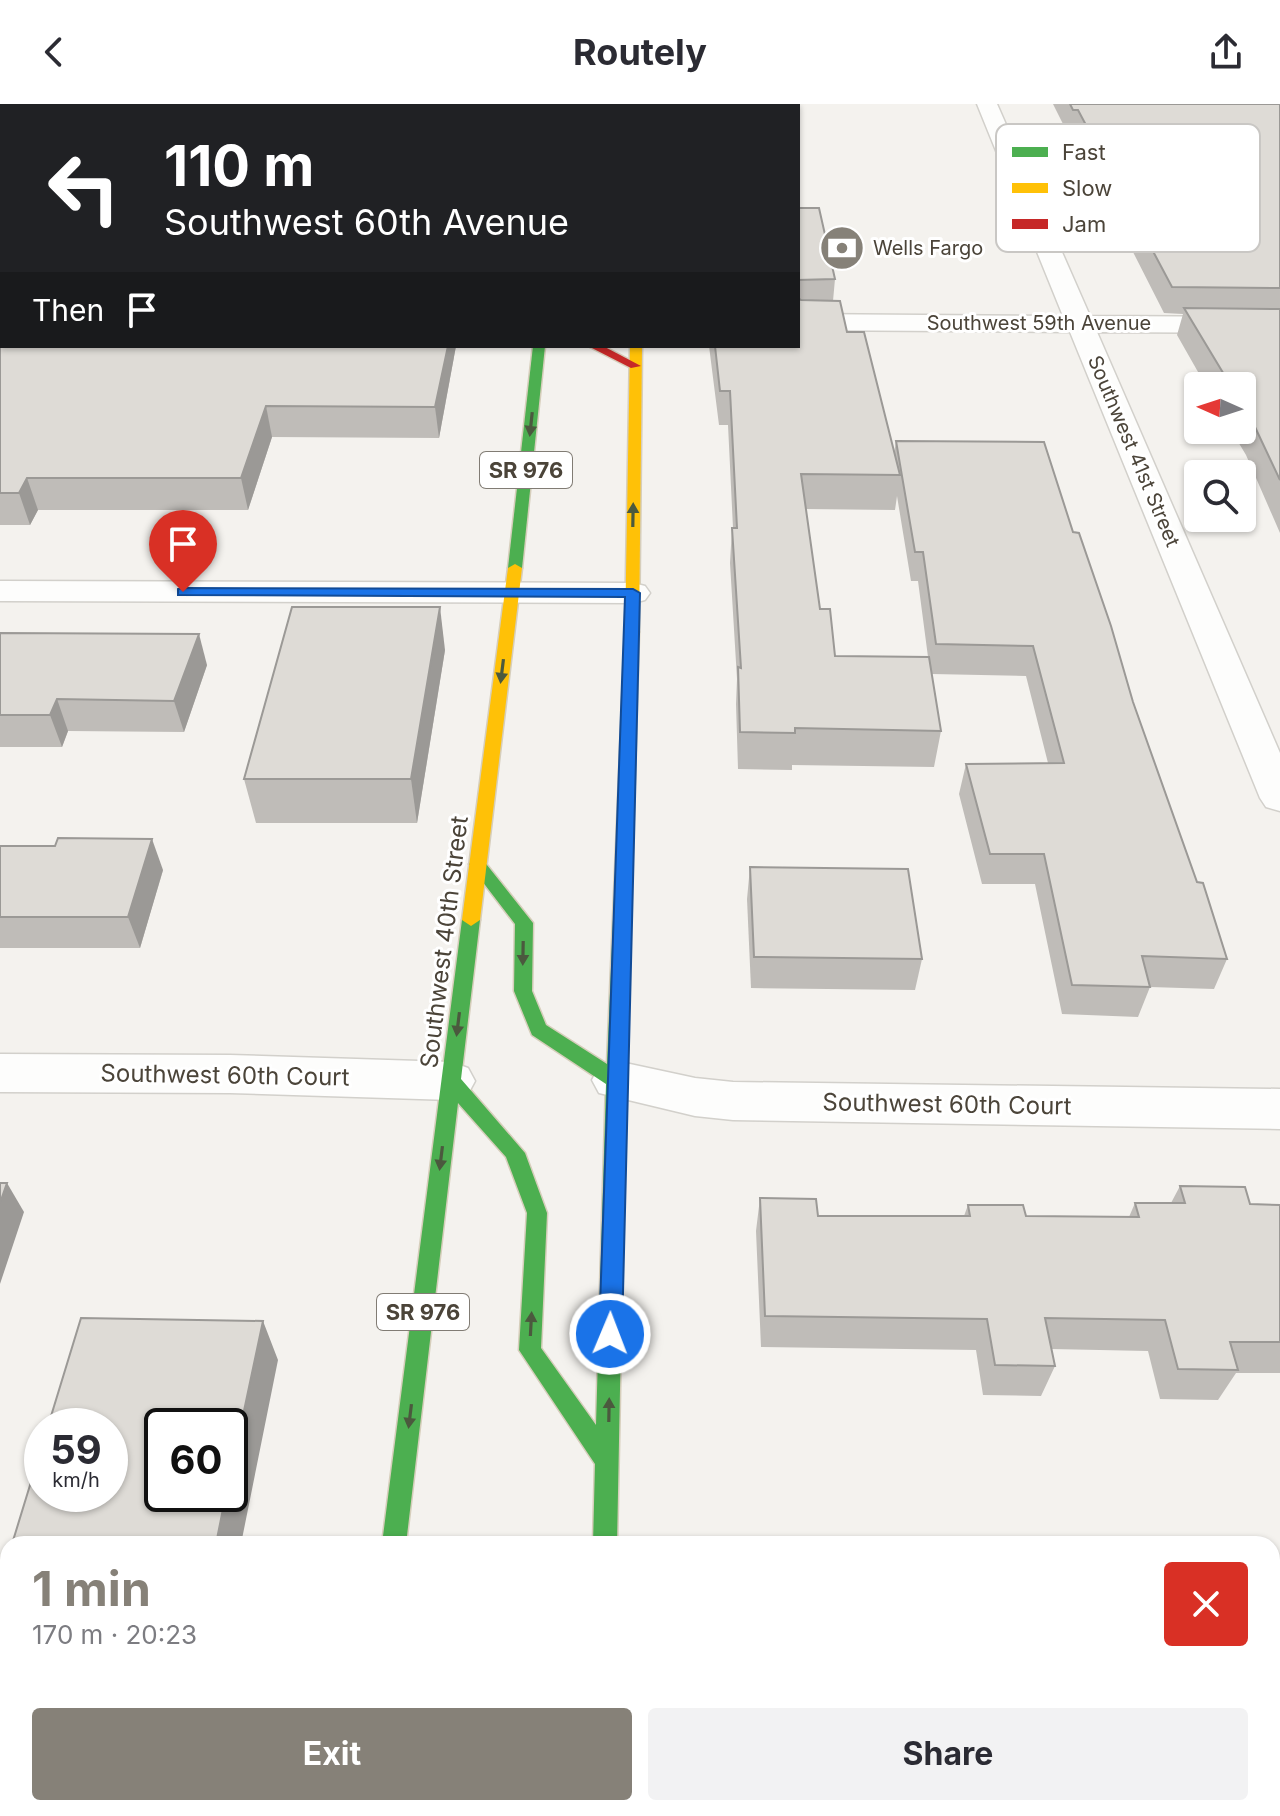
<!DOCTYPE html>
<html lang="en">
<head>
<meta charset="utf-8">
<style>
	body { margin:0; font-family:Inter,sans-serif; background:#f2f2f3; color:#2b2b33; height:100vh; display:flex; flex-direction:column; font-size:30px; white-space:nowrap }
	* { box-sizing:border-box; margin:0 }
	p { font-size:26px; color:#7c7c81 }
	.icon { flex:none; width:44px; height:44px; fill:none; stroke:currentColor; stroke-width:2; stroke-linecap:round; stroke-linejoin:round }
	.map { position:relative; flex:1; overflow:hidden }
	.details { position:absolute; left:0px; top:1432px; width:1280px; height:280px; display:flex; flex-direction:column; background:#fff; border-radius:24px 24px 0 0; box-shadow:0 2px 6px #0004 }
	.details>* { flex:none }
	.guide { position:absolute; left:0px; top:0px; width:800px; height:244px; box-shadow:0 2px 6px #0004; background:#202124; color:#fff; overflow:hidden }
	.needle { width:52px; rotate:273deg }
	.fabs { position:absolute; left:1184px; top:268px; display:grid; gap:16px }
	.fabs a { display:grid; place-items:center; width:72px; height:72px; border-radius:8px; background:#fff; box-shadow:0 2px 6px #0004; font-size:40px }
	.speed { position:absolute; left:24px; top:1304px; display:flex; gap:16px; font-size:40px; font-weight:700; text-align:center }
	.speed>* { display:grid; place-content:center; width:104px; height:104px; border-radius:50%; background:#fff; box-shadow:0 2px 6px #0004; line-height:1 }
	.speed small { font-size:20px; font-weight:400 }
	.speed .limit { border:4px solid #111; border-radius:12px; background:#fff; color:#111 }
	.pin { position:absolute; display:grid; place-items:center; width:68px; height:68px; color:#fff; margin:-82px -34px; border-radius:50% 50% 50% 0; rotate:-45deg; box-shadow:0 0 8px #0007 }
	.pin .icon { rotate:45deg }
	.me { position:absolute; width:88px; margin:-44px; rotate:1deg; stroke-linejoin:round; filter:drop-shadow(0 0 6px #0008) }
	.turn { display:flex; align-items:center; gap:28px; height:168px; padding:0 32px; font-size:36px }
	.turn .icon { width:104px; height:104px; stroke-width:2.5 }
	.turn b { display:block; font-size:56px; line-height:68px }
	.then { display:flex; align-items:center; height:76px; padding:0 32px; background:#0003; gap:16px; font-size:30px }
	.round { display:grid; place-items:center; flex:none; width:84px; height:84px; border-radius:8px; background:#f2f2f3 }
	.summary { display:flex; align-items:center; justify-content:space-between; height:136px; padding:0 32px }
	h1 { font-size:48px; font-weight:700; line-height:60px; color:#868178 }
	.button { display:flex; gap:16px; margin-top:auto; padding:16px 32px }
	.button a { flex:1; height:92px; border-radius:8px; background:#868178; color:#fff; font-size:32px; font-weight:700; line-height:92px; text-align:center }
	.button a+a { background:#f2f2f3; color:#2b2b33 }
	header { display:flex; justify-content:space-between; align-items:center; height:104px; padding:0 32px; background:#fff; font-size:36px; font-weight:700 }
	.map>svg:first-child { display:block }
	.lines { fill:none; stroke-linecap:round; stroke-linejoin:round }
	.street-casing { stroke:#d2d0cb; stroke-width:3 }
	.fast-casing { stroke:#d6cebb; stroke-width:3 }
	.slow-casing { stroke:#d6cebb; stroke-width:3 }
	.jam-casing { stroke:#d6cebb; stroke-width:3 }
	.street { fill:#fdfdfc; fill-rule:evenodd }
	.fast { fill:#4caf50; fill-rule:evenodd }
	.slow { fill:#ffc107; fill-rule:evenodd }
	.jam { fill:#c62828; fill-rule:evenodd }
	.wall { fill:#bfbcb8; fill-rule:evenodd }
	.shaded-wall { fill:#9b9996 }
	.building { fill:#dedbd6; stroke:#9b9996; stroke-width:2 }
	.oneway { fill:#4b593e }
	.route { fill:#1a73e8; stroke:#114b97; stroke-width:2 }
	.labels { text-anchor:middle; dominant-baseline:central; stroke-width:6; stroke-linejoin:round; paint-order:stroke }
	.far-poi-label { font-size:20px; fill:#4b4439; stroke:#fff; text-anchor:start }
	.far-street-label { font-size:20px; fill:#4b4439; stroke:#fff }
	.shield { fill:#fff; stroke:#817c74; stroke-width:2 }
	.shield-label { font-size:22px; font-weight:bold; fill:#4b4439 }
	.street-label { font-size:24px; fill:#4b4439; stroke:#fff }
	.key { fill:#fff; stroke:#c9c7c4; stroke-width:2 }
	.key-label { font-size:22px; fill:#4b4439 }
</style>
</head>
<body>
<header><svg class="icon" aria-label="back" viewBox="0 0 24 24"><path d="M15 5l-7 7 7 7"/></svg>Routely<svg class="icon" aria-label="share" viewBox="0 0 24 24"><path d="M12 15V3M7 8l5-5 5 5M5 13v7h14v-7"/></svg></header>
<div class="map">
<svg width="1280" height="1712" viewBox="0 0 1280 1712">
	<rect width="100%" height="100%" fill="#f4f2ee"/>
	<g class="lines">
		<!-- street casing -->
		<g class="street-casing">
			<g id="street">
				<path d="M977 0H997L1090 212 1280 213V229L1097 228 1280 649V707L1266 703 1260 694 1070 228 798 226V210L1063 212Z"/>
				<path d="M0 477 633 479 645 482 650 489 645 496 633 499 0 497Z"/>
				<path d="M0 950 230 951 451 958 468 964 475 977 468 990 451 996 230 989 0 988Z"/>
				<path d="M616 957 695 974 733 978 1280 985V1025L733 1016 695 1012 599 989 592 976 599 963Z"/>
			</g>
		</g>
		<!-- fast casing -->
		<g class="fast-casing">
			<g id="fast">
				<rect x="567" y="0" width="8" height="2"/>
				<rect x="641" y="0" width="8" height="2"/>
				<path d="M533 242H545L522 464 515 468 508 464Z"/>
				<path d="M632 524 639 528 626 976 617 1440H593L595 1360 519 1246 527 1109 506 1053 458 999 406 1440H382L462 816 471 810 480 816 461 975 525 1049 547 1109 541 1244 596 1321 606 980 532 931 514 887 515 820 469 760 477 754 483 756 533 819 532 887 546 921 607 960 625 528Z"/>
				<rect x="584" y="1704" width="28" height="8"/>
			</g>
		</g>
		<!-- slow casing -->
		<g class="slow-casing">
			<g id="slow">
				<path d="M630 242H642L639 528 632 532 625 528Z"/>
				<path d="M515 460 522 464 480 816 471 822 462 816 508 464Z"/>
				<path d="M348 1704H376L375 1712H347Z"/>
			</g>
		</g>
		<!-- jam casing -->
		<g class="jam-casing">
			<path id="jam" d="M588 242H603L641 262 631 264Z"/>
		</g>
		<!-- street -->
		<use href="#street" class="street"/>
		<!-- fast -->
		<use href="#fast" class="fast"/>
		<!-- slow -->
		<use href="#slow" class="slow"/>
		<!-- jam -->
		<use href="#jam" class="jam"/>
	</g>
	<!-- wall -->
	<g class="wall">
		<path d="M0 0H503V2H2V242H456L439 334 272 333 248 406H38L30 421H0Z"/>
		<path d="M1053 0H1280V429L1246 351 1231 326H1242V282H1206L1177 231 1183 210 1164 209 1073 30H1068Z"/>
		<path d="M798 104 835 175 833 197 847 228 894 350 896 337 1073 428 1197 778 1227 855 1214 885 1150 883 1138 913 1062 910 1035 780H982L959 690 966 660 1048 659 1026 572 932 570 941 627 934 663 792 661V666L738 665 736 600 737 575 730 459 732 424H733L728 321H719L709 242H798ZM897 392 911 477H918L928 553 835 552 820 505 806 405 895 406Z"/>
		<path d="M0 529 207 561 184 628 68 627 62 643H0Z"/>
		<path d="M445 546 417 719H256L244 675Z"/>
		<path d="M0 742 163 766 140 844H0Z"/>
		<path d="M750 763 922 855 915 886 751 884 747 795Z"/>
		<path d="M1180 1082 1250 1100 1280 1101V1269H1236L1218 1296 1160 1295 1148 1247 1051 1245 1055 1262 1041 1292 983 1291 976 1246 761 1243 756 1127 760 1094 818 1112H964L968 1101 1026 1112 1129 1113 1135 1099H1171Z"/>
		<path d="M8 1455V1677H0V1481Z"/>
		<path d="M777 1704H1145L1147 1712H778Z"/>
	</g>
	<!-- shaded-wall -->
	<g class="shaded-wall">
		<path d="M448 242H456L439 334 435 303Z"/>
		<path d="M266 302 272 333 248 406 241 374Z"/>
		<path d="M27 374 38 406 30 421 19 389Z"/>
		<path d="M440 503 445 546 417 719 411 675Z"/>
		<path d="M199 530 207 561 184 628 174 597Z"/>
		<path d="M57 595 68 627 62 643 50 611Z"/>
		<path d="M152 735 163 766 140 844 128 813Z"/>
		<path d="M7 1079 24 1108 0 1180V1099Z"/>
		<path d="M263 1217 278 1256 241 1440H216L226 1390H230V1373Z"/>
	</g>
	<!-- building -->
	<g class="building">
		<path d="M0 0H497V2H2V242H448L435 303 266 302 241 374H27L19 389H0Z"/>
		<path d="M1070 0H1280V184L1172 183 1078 6H1073Z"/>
		<path d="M798 104H819L835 175 798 176V185Z"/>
		<path d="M798 194 801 196 840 197 847 228H864L900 371 801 370 820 505H830L835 552 929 553 941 627 795 624V629L740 628 738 563 741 564 732 424H737L730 287H720L715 242H798Z"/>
		<path d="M1184 204 1280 205V376L1255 323 1242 300V282H1231Z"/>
		<path d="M896 337 1044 338 1073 428 1079 429 1111 522 1133 598 1197 778 1203 779 1227 855 1142 852 1150 883 1072 881 1044 750H990L966 660 1064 659 1033 542 936 540 923 448H915Z"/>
		<path d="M292 503H440L411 675H244Z"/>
		<path d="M0 529 199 530 174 597 57 595 50 611H0Z"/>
		<path d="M58 734 152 735 128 813H0V742H55Z"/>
		<path d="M750 763 908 765 922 855 754 853Z"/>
		<path d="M0 1079H7L0 1099Z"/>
		<path d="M1180 1082 1245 1083 1250 1100 1280 1101V1238H1230L1238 1266 1178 1265 1165 1216 1045 1214 1055 1262 995 1261 987 1215 765 1212 760 1094 816 1095 818 1112H970L968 1101H1023L1026 1112 1139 1113 1135 1099H1185Z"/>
		<path d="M81 1214 263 1217 230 1373V1322H162V1390H226L216 1440H12L42 1342V1390H110V1322H48Z"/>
		<path d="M740 1433 967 1437 968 1440H740Z"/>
		<path d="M8 1455V1653H0V1481Z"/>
		<path d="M787 1704H1145L1147 1712H788Z"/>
	</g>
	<!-- one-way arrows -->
	<defs><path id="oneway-solid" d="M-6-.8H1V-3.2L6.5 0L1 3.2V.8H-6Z" transform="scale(2)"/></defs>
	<g class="oneway">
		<use href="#oneway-solid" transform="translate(531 320) rotate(96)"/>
		<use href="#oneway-solid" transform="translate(633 411) rotate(-89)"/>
		<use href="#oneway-solid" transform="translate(502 567) rotate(97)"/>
		<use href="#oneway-solid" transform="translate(523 849) rotate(91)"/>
		<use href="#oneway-solid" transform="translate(458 920) rotate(97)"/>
		<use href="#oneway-solid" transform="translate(441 1054) rotate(97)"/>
		<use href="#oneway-solid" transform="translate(531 1220) rotate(-87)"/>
		<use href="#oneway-solid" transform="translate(609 1306) rotate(-89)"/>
		<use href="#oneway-solid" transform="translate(410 1312) rotate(97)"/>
	</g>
	<!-- route -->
	<path class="route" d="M183 484 633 485 640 489 622 1230 618 1238 610 1241 602 1238 599 1230 625 493 178 491V485Z"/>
	<!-- icons -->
	<defs>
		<g id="bank-disc" transform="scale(2.3)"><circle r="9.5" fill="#868178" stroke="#fff"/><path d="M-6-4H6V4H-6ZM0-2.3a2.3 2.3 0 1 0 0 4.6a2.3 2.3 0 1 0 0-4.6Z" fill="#fff"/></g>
	</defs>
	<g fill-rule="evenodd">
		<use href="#bank-disc" x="842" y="144"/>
	</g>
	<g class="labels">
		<!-- far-poi labels -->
		<g class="far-poi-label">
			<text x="873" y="144">Wells Fargo</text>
		</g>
		<!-- far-street labels -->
		<g class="far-street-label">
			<text x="1039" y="219">Southwest 59th Avenue</text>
			<text transform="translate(1134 347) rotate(67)">Southwest 41st Street</text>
		</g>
		<!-- shield labels -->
		<g class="shield">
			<rect x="480" y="348" width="92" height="36" rx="6"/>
			<rect x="377" y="1190" width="92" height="36" rx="6"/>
		</g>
		<g class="shield-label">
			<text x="526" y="366">SR 976</text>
			<text x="423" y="1208">SR 976</text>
		</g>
		<!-- street labels -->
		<g class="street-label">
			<text transform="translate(444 838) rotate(-83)">Southwest 40th Street</text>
			<text transform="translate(225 971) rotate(1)">Southwest 60th Court</text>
			<text transform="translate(947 1000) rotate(1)">Southwest 60th Court</text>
		</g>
	</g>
	<!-- legend -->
	<rect x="996" y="20" width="264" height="128" rx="12" class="key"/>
	<rect x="1012" y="43" width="36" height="10" fill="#4caf50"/>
	<rect x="1012" y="79" width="36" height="10" fill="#ffc107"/>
	<rect x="1012" y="115" width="36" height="10" fill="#c62828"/>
	<g class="key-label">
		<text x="1062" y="56">Fast</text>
		<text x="1062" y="92">Slow</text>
		<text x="1062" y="128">Jam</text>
	</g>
</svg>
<div class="fabs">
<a><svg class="needle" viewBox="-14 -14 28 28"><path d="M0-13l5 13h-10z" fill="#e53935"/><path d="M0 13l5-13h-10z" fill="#7c7c81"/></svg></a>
<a><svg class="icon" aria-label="search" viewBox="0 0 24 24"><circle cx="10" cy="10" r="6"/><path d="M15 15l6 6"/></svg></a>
</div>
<div class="speed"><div>59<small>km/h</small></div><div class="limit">60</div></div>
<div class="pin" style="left:183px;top:488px;background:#d93025"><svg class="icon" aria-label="arrive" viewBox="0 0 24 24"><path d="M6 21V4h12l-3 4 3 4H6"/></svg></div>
<svg class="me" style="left:610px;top:1230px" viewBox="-20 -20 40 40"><circle r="17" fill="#1a73e8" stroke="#fff" stroke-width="3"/><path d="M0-11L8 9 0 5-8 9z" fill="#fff"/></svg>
<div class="guide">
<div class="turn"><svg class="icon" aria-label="left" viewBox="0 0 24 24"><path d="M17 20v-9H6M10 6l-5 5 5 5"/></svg><div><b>110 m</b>Southwest 60th Avenue</div></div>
<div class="then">Then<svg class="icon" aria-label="arrive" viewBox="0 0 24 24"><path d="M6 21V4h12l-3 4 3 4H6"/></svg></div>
</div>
<section class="details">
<div class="summary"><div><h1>1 min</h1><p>170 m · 20:23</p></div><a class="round" style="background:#d93025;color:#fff"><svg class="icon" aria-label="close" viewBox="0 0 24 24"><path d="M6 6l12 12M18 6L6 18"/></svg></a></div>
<div class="button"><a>Exit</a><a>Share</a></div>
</section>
</div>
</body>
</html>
